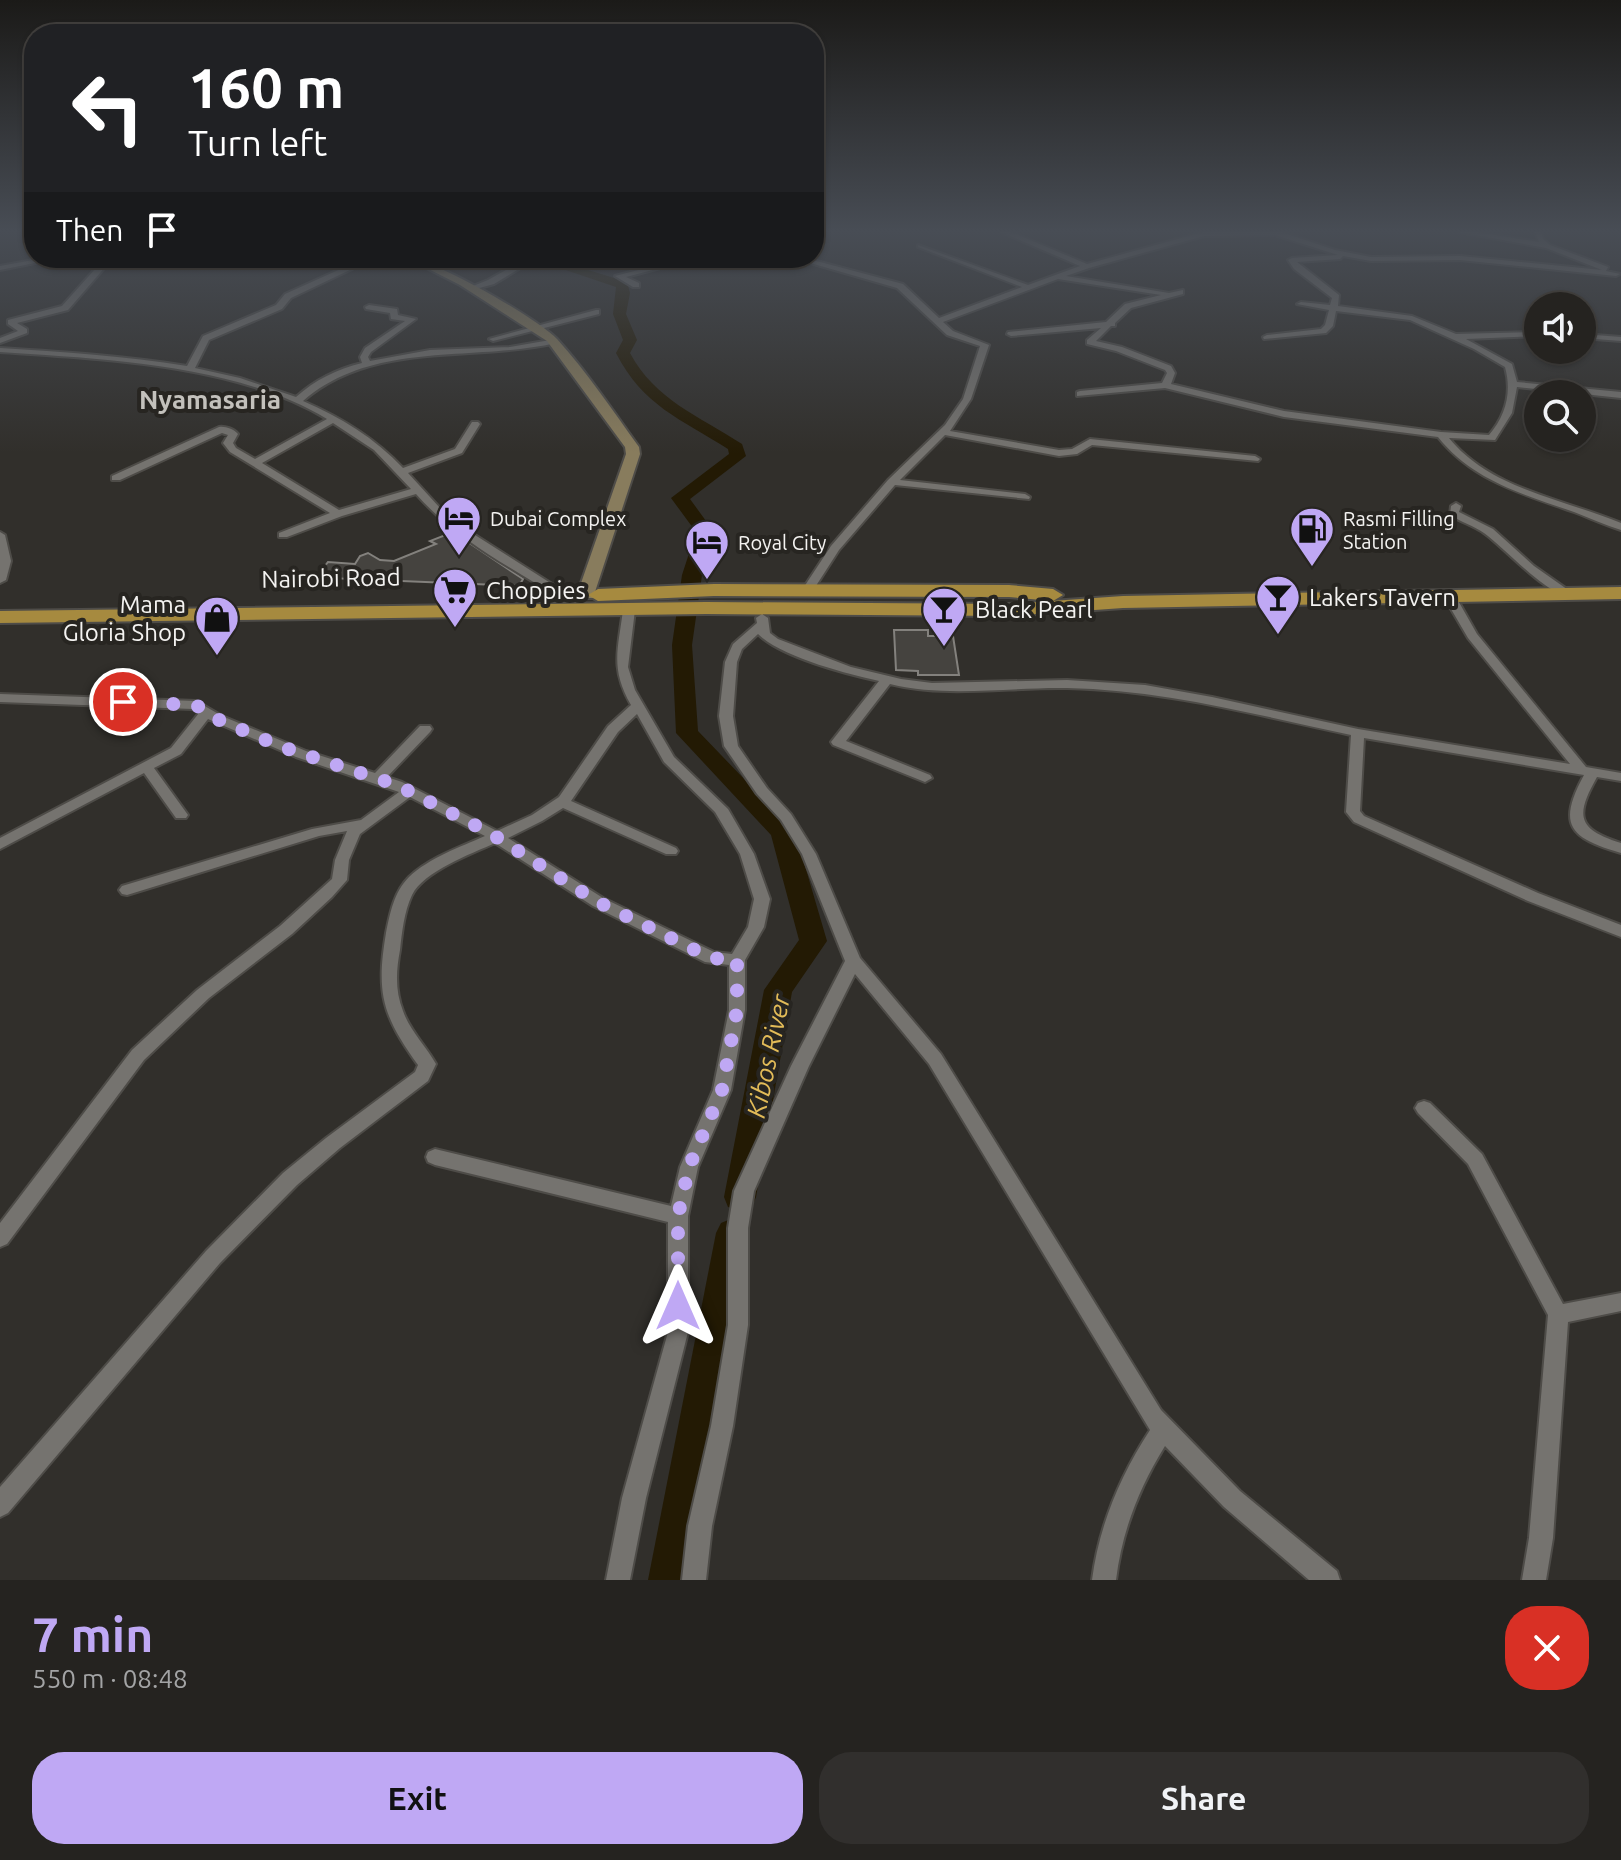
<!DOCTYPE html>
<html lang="en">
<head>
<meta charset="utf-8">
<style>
	body { margin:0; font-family:Ubuntu,sans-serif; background:#312f2d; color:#f1f3f6; height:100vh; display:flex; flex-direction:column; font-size:30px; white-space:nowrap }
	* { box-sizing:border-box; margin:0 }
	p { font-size:26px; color:#a3a4a5 }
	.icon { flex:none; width:44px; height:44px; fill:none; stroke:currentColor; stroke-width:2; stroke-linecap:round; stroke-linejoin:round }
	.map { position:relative; height:1580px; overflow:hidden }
	.panel { display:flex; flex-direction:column; background:#252320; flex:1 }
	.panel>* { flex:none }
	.hud { position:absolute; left:24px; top:24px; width:800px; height:244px; border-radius:32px; box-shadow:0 2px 6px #0004,0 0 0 2px #42403e; background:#202124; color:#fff; overflow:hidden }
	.controls { position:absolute; left:1524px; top:292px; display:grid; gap:16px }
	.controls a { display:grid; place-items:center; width:72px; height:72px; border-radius:50%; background:#252320; box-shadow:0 2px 6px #0004,0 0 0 2px #42403e; font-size:40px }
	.pin { position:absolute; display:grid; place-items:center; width:68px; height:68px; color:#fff; margin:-34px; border:4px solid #fff; border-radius:50%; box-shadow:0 2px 8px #0007 }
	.me { position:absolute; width:88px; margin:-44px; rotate:0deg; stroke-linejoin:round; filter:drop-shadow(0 0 6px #0008) }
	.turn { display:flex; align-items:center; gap:28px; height:168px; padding:0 32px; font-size:36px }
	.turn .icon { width:104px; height:104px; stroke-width:2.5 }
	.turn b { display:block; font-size:56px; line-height:68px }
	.then { display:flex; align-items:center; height:76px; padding:0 32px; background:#0003; gap:16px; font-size:30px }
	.round { display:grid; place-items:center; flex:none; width:84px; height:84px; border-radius:32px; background:#312f2d }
	.head { display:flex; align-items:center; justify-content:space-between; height:136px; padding:0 32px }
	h1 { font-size:48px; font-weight:700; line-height:60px; color:#bfa8f4 }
	.action { display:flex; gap:16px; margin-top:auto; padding:16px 32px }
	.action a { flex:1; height:92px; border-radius:32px; background:#bfa8f4; color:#111; font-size:32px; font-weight:700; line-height:92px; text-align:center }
	.action a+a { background:#312f2d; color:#f1f3f6 }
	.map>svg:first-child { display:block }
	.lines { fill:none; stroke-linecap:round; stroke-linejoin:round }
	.river { fill:#231a04; fill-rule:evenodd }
	.building { fill:#45433f; stroke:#83817d; stroke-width:2 }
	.minor-casing { stroke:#4e4c48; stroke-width:4 }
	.secondary-casing { stroke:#4e4c48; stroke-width:4 }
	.trunk-casing { stroke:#4e4c48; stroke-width:4 }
	.minor { fill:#75736f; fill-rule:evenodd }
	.secondary { fill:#887c5d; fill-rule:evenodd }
	.trunk { fill:#a68a3f; fill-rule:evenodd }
	.route { stroke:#bfa8f4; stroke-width:14; stroke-dasharray:0 25.2 }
	.labels { text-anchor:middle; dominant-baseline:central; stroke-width:8; stroke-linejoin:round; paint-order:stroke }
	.far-poi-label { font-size:20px; fill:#f4f3f1; stroke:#272521; text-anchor:start }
	.street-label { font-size:24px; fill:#f4f3f1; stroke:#272521 }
	.poi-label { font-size:24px; fill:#f4f3f1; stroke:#272521; text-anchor:start }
	.far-district-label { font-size:26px; font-weight:bold; fill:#c3c1bc; stroke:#272521 }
	.water-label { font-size:26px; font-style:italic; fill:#e2bb58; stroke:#272521 }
</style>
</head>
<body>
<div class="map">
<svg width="1621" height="1580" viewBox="0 0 1621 1580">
	<rect width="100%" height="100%" fill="#312f2b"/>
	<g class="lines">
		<!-- river -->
		<g class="river">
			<path d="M530 258H549L627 282 630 293 626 314 637 340 630 353C655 400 699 416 742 444L746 456 690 499 714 532 702 575 692 645 698 731 795 832 827 941 792 992 756 1197 752 1207 740 1211 728 1207 724 1197 764 990 799 940 771 835 676 733 672 645 682 575 696 532 671 498 729 454 728 449C681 419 643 406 616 353L623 340 613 314 616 287Z"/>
			<path d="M733 1218 745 1223 750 1233 690 1580H648L716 1233 721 1223Z"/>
		</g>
	</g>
	<!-- building -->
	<g class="building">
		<path d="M453 532 523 579 519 586 329 578 322 588 309 587 328 562 355 564 360 556 368 553 380 560 394 561 436 544 430 541Z"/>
		<path d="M894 630H928V636H953L959 675H918V671L896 670Z"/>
	</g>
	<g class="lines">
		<!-- minor casing -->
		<g class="minor-casing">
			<g id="minor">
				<path d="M1001 232H1011L1087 264 1203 232H1281L1335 250 1371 257 1460 256 1602 270 1546 248 1459 232H1476L1539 242 1535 232H1541L1543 239 1550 245 1608 267 1606 271 1620 274 1616 276 1460 260 1371 261 1343 256 1340 259 1297 262 1339 295 1338 306 1412 316 1456 334 1538 332V336L1466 339 1512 364 1517 382 1621 392V398L1517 387 1512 413 1495 440 1449 438C1490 489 1563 499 1621 523V530C1605 525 1590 518 1574 512 1523 494 1473 481 1438 437L1284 417 1165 388 1077 396V392L1080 391 1162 383 1167 373 1165 370 1116 351 1087 344V340L1101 328 1011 336 1007 334 1008 332 1106 322 1125 304 1161 295 1058 279 943 322 953 331 989 345 971 399 950 431 1059 450 1072 449 1090 439 1255 456 1260 459 1258 461 1092 445 1077 454 1059 456 945 435 900 480 1025 494 1030 497 1029 499 895 485 839 550 812 592H804L802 590 831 546 888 480 945 425 963 399 980 346 947 335 897 288 793 258H805L903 284 939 318 1022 287 918 247V245L1028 285 1080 266ZM1275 235 1338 255 1292 258 1288 260 1294 269 1332 298 1330 305 1301 302 1297 304 1329 310 1325 325 1321 329 1267 335 1263 337 1264 339 1326 333 1333 326 1336 311 1410 320 1474 349 1505 367C1512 392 1506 415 1489 435L1441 432 1284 411 1171 384 1175 373 1171 366 1122 347 1096 341 1111 326H1115V323L1131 308 1183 294V290L1169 293 1066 276 1089 268 1204 236Z"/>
				<path d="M44 258H60L0 270V266Z"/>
				<path d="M105 258H113L68 310 17 323 27 329V333L0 343V338L18 331 8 324V320L62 306Z"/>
				<path d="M365 258H375L291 298 282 309 209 340 195 368 240 378 296 397C315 380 337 369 362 363L360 357 365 348 405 321 391 319 390 313 366 309 365 307 369 305 397 309 398 315 416 319 371 352 368 357 370 361 430 350 510 347 556 339V343C472 362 373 340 303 401 340 417 375 438 403 468L455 449 472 422H478L480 424 462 453 408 473 440 508 464 528 563 591V595H555C506 565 455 538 416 494L342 516 287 537H279V533L330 513 230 452 223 443 228 435 222 433 120 480H112V476L219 427C225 426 234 429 238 434L233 443 236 448 255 459 327 419C237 364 103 359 0 352V348C63 352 125 356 187 366L203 336 276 305 285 294ZM333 423 374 450 411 489 339 510 262 463Z"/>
				<path d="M685 258H698L626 277 639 283V287H633L615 276Z"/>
				<path d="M520 262 527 264 494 284 472 290 468 288 488 280Z"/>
				<path d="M596 310H599V314L493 341 489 339Z"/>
				<path d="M1582 334 1621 337V341L1582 338Z"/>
				<path d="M1456 503 1461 506 1459 512 1493 529 1534 566 1571 592V596C1549 598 1504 547 1484 533 1474 526 1461 522 1450 515L1451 506Z"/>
				<path d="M0 532 5 535 11 561 6 580 0 583Z"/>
				<path d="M1450 594 1456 597 1477 634 1586 767 1621 773V781L1597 777C1575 816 1577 829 1621 843V853C1569 838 1557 825 1584 775L1364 738 1360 811 1364 816 1538 893 1621 925V937L1528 901 1354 822 1346 812 1351 735C1257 715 1164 690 1067 688 1008 687 947 698 890 684L846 741 930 775 932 778 925 782 833 745 831 742 879 681C847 674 781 657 758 634L742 649 737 662 733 716 738 746 767 788 791 814 816 854 860 958 941 1054 1161 1410 1240 1491 1337 1571 1340 1580H1309L1224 1507 1165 1446C1139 1488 1122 1531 1116 1580H1092C1099 1526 1120 1476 1150 1430L929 1064 855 974 809 1066 754 1191 748 1228V1325L733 1426 712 1526 706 1580H682L688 1526 711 1426 728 1325V1228L734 1191 791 1066 845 961 802 854 781 820 757 794 724 746 719 716 725 662 733 644 757 623 756 618 762 614 768 618 770 633 778 639 851 667 901 679 932 683 1067 680 1145 685 1212 697 1358 729 1570 764 1468 638 1444 597Z"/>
				<path d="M629 606 635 610 628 667 635 690 674 757 728 809 754 854 770 899 764 927 745 960V1010L731 1090 698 1167 688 1216V1332L646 1498 630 1580H606L622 1498 668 1332V1222L435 1165 428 1162 426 1157 428 1152 435 1149 671 1206 680 1167 713 1090 729 1010V965L705 962 593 906 495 843C471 854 424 871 412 895 404 912 402 932 400 950 396 971 395 991 403 1011 410 1031 426 1046 436 1064L428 1081 340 1148 297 1185 220 1263 8 1513 0 1517V1487L206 1251 283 1173 326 1138 415 1072 418 1065C382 1015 376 993 386 933 390 913 394 892 409 877 429 858 460 847 485 836L410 797 360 834 349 860 347 880 332 897 292 934 209 998 144 1060 7 1244 0 1247V1223L132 1050 197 990 280 926 332 879 335 860 347 831 319 836 127 895 122 894 119 890 122 886 312 829 361 820 399 792 296 757 208 719 181 754 154 768 188 815 186 818H176L144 773 0 849V838L171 748 199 713 193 709 0 702V694L196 701 222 716 306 751 375 773 420 726H430L432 729 430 732 387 777 402 782 497 831 532 815 559 797 608 726 631 705C610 668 618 650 623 610ZM637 714 664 762 715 812 740 854 754 899 748 927 732 954 714 952 603 898 508 838 542 821 563 808 666 854H676L678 851 676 848 571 801 618 732Z"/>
				<path d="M1424 1101 1430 1103 1482 1154 1563 1304 1621 1293V1311L1568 1322 1553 1538 1546 1580H1522L1529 1538 1548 1315 1468 1164 1418 1113 1415 1108 1418 1103Z"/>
			</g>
		</g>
		<!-- secondary casing -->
		<g class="secondary-casing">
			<path id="secondary" d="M407 258C433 258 538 319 557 339 587 372 613 411 639 447L640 454 593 598H581L580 586 626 454 625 447 547 341 460 285Z"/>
		</g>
		<!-- trunk casing -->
		<g class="trunk-casing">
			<g id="trunk">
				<path d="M714 584 1009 585 1053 589 1063 595 1053 601 1009 597 714 596 598 601 588 595 598 589Z"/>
				<path d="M1621 587V599L1123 608 1009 616 706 614 0 623V611L706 602 1009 604 1123 596Z"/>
			</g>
		</g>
		<!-- minor -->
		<use href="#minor" class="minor"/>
		<!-- secondary -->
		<use href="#secondary" class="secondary"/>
		<!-- trunk -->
		<use href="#trunk" class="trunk"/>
	</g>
	<!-- sky -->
	<linearGradient id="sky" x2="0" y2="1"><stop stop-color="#1b1a18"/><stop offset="0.51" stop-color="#484d55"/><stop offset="1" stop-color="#484d55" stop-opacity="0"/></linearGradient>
	<rect width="1621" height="453" fill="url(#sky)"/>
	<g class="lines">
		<!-- route -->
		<path class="route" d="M123 702 196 705 217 719 282 747 397 785 490 833 598 902 711 958 737 960V1010L722 1090 689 1167 678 1216V1306"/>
	</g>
	<!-- icons -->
	<defs>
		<g id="hotel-pin" transform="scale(2.3)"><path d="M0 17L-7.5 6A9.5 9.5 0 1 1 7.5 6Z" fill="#bfa8f4" stroke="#272521"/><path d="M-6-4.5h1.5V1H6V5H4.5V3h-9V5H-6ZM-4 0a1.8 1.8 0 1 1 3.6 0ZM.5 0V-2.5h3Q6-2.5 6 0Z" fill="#111"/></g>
		<g id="fuel-pin" transform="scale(2.3)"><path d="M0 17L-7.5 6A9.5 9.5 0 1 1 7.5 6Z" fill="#bfa8f4" stroke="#272521"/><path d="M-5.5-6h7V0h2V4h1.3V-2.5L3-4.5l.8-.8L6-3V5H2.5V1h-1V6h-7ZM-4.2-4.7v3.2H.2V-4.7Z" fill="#111"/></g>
		<g id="supermarket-pin" transform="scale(2.3)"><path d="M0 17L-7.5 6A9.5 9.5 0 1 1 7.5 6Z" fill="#bfa8f4" stroke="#272521"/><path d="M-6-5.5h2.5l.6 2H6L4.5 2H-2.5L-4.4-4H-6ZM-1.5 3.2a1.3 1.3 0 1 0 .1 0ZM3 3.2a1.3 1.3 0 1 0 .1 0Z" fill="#111"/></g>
		<g id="bar-pin" transform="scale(2.3)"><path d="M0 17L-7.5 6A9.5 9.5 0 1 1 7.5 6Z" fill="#bfa8f4" stroke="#272521"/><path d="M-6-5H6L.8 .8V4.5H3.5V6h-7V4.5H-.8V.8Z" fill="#111"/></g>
		<g id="shop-pin" transform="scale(2.3)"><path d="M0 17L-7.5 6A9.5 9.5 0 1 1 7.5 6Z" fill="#bfa8f4" stroke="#272521"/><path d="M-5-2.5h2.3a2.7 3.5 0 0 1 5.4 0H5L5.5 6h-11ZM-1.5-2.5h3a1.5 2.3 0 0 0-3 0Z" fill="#111"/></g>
	</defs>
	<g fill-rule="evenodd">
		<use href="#hotel-pin" x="459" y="518"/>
		<use href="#fuel-pin" x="1312" y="529"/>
		<use href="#hotel-pin" x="707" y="542"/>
		<use href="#supermarket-pin" x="455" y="590"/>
		<use href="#bar-pin" x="1278" y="597"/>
		<use href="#bar-pin" x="944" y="609"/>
		<use href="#shop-pin" x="217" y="618"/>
	</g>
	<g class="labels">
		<!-- far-poi labels -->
		<g class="far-poi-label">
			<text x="490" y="518">Dubai Complex</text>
			<text x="1343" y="518">Rasmi Filling<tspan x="1343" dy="23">Station</tspan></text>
			<text x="738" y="542">Royal City</text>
		</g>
		<!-- street labels -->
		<g class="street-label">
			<text transform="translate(331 578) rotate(-1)">Nairobi Road</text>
		</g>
		<!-- poi labels -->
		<g class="poi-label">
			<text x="486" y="590">Choppies</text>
			<text x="1309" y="597">Lakers Tavern</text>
			<text x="186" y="604" text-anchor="end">Mama<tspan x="186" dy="28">Gloria Shop</tspan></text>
			<text x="975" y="609">Black Pearl</text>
		</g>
		<!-- far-district labels -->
		<g class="far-district-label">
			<text x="210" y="399">Nyamasaria</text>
		</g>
		<!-- water labels -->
		<g class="water-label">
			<text transform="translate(768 1056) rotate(-78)">Kibos River</text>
		</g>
	</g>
</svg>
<div class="controls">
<a><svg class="icon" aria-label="sound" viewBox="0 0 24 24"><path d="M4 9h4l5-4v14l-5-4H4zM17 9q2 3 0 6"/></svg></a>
<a><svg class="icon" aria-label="search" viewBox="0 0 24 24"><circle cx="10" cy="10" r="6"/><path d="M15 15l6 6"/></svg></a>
</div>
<div class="pin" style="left:123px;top:702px;background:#d93025"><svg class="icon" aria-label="arrive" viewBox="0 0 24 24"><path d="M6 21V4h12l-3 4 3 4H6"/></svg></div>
<svg class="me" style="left:678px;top:1306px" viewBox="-20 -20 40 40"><path d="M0-17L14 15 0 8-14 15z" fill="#bfa8f4" stroke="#fff" stroke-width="4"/></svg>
<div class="hud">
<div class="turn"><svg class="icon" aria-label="left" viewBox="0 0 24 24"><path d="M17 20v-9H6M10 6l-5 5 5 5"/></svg><div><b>160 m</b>Turn left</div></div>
<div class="then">Then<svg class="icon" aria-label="arrive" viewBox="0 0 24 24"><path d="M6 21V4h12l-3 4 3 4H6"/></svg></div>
</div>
</div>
<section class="panel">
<div class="head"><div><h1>7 min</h1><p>550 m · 08:48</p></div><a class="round" style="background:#d93025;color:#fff"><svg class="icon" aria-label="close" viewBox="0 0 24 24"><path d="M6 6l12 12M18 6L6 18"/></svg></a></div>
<div class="action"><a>Exit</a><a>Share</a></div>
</section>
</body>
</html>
